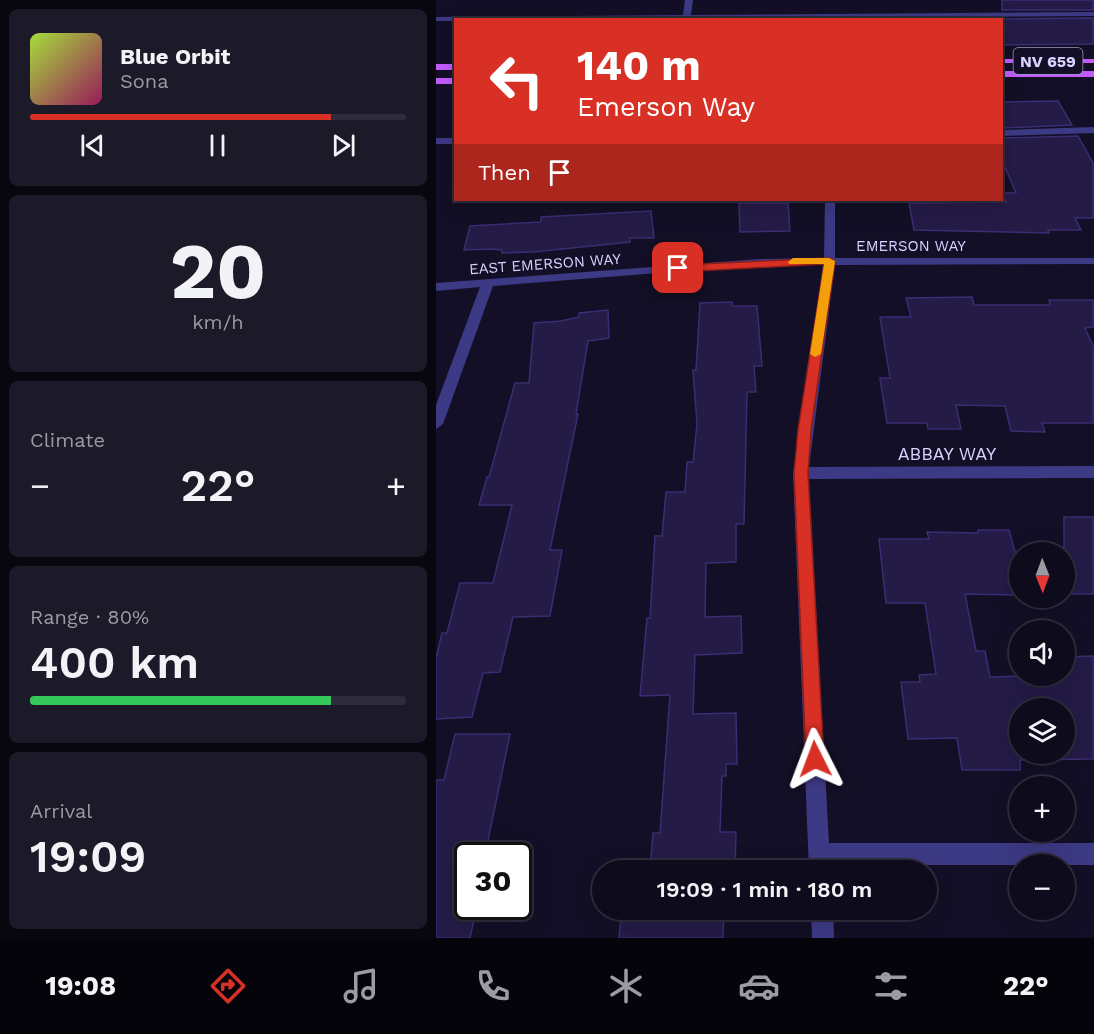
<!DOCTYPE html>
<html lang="en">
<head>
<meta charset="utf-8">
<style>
  body { margin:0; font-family:"Work Sans",sans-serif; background:#1c1929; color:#f1f3f6; height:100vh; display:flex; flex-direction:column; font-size:22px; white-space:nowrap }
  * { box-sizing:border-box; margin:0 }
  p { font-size:20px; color:#9b9ba3 }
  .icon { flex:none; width:33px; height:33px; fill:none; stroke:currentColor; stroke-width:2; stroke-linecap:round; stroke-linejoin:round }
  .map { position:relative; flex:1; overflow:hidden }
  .panel { display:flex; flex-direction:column; gap:9px; padding:9px; background:#08060f; width:436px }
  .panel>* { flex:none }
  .guide { position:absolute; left:18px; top:18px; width:549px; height:183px; border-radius:0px; box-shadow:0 6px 24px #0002,0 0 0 2px #2e2b3b; background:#d93025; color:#fff; overflow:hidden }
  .needle { width:39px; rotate:179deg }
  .controls { position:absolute; left:573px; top:542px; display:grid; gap:12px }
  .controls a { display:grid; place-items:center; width:66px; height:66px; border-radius:50%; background:#0e0b1c; box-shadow:0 6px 24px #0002,0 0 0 2px #2e2b3b; font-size:30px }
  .speed { position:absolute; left:18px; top:842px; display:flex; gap:12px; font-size:30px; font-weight:700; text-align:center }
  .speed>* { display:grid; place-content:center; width:78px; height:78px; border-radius:50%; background:#0e0b1c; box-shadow:0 6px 24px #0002,0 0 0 2px #2e2b3b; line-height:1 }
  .speed .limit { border:3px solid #111; border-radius:9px; background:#fff; color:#111 }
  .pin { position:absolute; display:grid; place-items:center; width:51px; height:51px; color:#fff; margin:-26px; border-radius:12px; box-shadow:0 3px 9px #0006 }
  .me { position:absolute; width:66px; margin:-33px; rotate:357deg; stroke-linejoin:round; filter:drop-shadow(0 0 4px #0008) }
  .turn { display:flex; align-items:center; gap:21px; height:126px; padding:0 24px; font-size:27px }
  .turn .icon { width:78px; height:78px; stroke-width:2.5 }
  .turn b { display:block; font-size:42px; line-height:51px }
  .then { display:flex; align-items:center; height:57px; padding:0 24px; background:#0003; gap:12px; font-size:22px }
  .big { font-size:45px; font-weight:600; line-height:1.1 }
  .panel .card { flex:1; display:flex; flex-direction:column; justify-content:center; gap:9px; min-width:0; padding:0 21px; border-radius:9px; background:#1c1929 }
  .panel .dial { align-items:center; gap:0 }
  .dial b { font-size:78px; line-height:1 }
  .song { display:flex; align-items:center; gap:18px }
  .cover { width:72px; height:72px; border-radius:9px; background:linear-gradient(135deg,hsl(80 70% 55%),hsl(330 70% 35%)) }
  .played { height:6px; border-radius:3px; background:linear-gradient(90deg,#d93025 80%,#2e2b3b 80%) }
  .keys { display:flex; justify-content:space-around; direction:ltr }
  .heat { display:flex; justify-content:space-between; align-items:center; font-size:33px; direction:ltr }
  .charge { height:9px; border-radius:4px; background:linear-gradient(90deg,#34c759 80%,#2e2b3b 0) }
  .trip { position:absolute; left:156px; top:860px; width:345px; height:60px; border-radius:30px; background:#0e0b1c; box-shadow:0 6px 24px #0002,0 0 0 2px #2e2b3b; font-weight:600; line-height:60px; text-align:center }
  .tabs { display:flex; height:96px; justify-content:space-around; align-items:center; background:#06040b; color:#9b9ba3 }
  .tabs .icon { width:42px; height:42px }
  .tabs .active { color:#d93025 }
  .tabs b { font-size:27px; color:#f1f3f6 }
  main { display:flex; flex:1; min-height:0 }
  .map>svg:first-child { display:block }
  .building { fill:#241b47; stroke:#3b2d73; stroke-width:1.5; fill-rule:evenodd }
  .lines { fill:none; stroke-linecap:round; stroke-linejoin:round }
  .street { fill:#3d3a85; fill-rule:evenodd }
  .primary { fill:#c25bff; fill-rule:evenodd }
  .route { fill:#d93025; stroke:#8d1f18; stroke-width:1.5 }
  .slow { fill:#f59e0b }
  .labels { text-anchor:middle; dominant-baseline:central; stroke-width:6; stroke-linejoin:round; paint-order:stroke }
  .far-street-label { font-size:15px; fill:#d9d4ff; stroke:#130f26 }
  .shield { fill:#130f26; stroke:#9e99be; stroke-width:1.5 }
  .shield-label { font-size:16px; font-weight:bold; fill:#d9d4ff }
  .street-label { font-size:18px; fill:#d9d4ff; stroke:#130f26 }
</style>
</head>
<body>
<main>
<section class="panel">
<div class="card">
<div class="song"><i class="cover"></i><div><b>Blue Orbit</b><p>Sona</p></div></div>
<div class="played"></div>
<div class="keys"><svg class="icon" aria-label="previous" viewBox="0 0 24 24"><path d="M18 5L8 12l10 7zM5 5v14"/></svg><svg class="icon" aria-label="pause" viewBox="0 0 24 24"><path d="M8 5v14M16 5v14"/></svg><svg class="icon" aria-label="next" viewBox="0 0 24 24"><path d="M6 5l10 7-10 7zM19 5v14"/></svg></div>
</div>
<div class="card dial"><b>20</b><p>km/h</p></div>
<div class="card"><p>Climate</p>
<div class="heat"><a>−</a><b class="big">22°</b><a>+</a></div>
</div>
<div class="card"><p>Range · 80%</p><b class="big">400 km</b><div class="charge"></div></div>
<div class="card"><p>Arrival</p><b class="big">19:09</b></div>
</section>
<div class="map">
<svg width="658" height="938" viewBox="0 0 658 938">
  <rect width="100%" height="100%" fill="#130f26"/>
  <!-- building -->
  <g class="building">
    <rect x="566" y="0" width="91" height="10"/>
    <path d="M657,18v26l-91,1v-26z"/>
    <path d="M622,101l14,24 -70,3v-26z"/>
    <path d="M642,136l15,27v55h-18l6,12h-33l1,3 -135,-3 -5,-27 97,-1 -3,-9h13l-14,-33v-22z"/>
    <path d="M303,203h49l2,28 -50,1z"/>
    <path d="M215,211l3,27h-24v4l-97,10 -31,1v-3l-11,-1 -27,1 6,-24 71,-4v-5z"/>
    <path d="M536,297l2,8h76l-1,-5h44v27l-8,1 8,18v77h-51l3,9 -34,-1 -6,-25 -49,-1 5,24h-33l-1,-6h-40l-7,-45h10l-10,-61h31l-5,-19z"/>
    <path d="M296,302v4h25l5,60h-8l2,26h-9l-3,132h-8v38l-30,1 -1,54 36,-1 1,37 -47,2 -2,59 43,-1 1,51h-11v12h-4l-2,56h16l-1,38h-85l3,-37h7l10,-138 -30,1 7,-78h3l5,-82h7l4,-44h19l2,-30h6l4,-38 -4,-54h3l4,-67z"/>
    <path d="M172,310l1,28 -21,3 -12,73h2l-28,136h12l-12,66 -37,1 -13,55 -17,1 -11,44 -36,2v-61l6,-25h5l13,-50h33l19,-78h-33l8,-28h2l26,-94h14l5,-60 27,-2 18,-4v-4z"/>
    <path d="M628,517h29v77h-29v-42h-44v43l-55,-1 11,57h9l5,26 74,-2v-18l29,-1v103l-73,1v10h-58l-5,-32 -49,1 -7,-57h19l-1,-7 17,-1 -11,-71h-39l-7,-64h50l-2,-7 51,1v-3h31l6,22 49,-1zM584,708h44v45h-44z"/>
    <path d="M19,734h55l-25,121h-17v51h9l-7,32h-34v-158h8z"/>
    <path d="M186,909h102l-1,29h-104z"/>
  </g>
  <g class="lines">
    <!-- street -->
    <g class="street">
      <path d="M249,0h8l-2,15 403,-3v4l-658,5v-4l247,-2z"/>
      <path d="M658,127v6l-92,3v-6z"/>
      <rect x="0" y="138" width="20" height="6"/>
      <path d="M389,200h10v58h259v6l-259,1 -26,202 285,-1v12l-285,1 20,364h265v22h-264l1,5h-22l-16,-397 30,-208h-63l-267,21 -50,138 -7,5v-24l44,-118 -44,4v-8l324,-24 64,-1z"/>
      <path d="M375,909h22l1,29h-22z"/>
    </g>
    <!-- primary -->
    <g class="primary">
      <rect x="566" y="59" width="92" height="4"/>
      <rect x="0" y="64" width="20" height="6"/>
      <rect x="566" y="71" width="92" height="6"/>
      <rect x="0" y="78" width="20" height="6"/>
    </g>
  </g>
  <!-- route -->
  <path class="route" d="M393,258l6,3 -24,169 -3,43 16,286 -3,6 -6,3 -7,-3 -2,-6 -12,-286 4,-43 26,-166 -146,8 -5,-4 5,-3z"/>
  <!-- slow -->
  <path class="slow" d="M357,258h36l6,3 -14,93 -6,3 -5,-3 14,-90h-35l-1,-2z"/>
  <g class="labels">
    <!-- far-street labels -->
    <g class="far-street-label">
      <text x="475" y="246">EMERSON WAY</text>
      <text transform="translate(109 264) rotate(-4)">EAST EMERSON WAY</text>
    </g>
    <!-- shield labels -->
    <rect class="shield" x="577.5" y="48" width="69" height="26" rx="4.5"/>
    <g class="shield-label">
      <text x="612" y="61">NV 659</text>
    </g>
    <!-- street labels -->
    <g class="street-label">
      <text x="511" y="453">ABBAY WAY</text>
    </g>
  </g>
</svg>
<div class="controls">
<a><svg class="needle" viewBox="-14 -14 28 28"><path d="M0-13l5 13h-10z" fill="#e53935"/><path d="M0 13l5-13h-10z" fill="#9b9ba3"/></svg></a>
<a><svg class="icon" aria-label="sound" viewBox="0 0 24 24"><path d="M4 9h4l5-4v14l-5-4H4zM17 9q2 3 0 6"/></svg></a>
<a><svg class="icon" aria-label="layers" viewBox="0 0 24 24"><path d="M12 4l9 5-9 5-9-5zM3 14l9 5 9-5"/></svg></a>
<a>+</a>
<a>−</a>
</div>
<div class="speed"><div class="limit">30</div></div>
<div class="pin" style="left:242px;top:268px;background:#d93025"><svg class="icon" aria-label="arrive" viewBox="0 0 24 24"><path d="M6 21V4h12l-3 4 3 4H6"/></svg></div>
<svg class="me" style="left:379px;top:759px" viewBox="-20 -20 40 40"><path d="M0-17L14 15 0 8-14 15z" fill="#d93025" stroke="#fff" stroke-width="4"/></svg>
<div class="trip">19:09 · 1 min · 180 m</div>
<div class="guide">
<div class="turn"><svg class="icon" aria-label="left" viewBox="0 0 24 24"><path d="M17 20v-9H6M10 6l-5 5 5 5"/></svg><div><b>140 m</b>Emerson Way</div></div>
<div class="then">Then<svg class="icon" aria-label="arrive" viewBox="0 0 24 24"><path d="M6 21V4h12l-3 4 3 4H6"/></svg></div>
</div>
</div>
</main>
<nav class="tabs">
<b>19:08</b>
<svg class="icon active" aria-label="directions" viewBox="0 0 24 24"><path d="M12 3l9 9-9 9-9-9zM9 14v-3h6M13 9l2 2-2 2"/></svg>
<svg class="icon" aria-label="music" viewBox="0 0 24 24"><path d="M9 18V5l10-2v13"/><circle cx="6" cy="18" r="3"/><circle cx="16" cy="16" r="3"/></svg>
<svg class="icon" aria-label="phone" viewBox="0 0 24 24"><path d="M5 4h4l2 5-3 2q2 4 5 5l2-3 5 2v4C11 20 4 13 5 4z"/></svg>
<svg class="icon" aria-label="climate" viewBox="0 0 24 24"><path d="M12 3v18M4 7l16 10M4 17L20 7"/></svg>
<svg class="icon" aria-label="car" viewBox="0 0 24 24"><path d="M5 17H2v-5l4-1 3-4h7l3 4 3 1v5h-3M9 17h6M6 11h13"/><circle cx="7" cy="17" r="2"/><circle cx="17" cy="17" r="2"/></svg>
<svg class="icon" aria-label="filters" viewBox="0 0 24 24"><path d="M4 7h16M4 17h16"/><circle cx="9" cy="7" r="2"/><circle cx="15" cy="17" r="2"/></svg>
<b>22°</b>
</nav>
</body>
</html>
